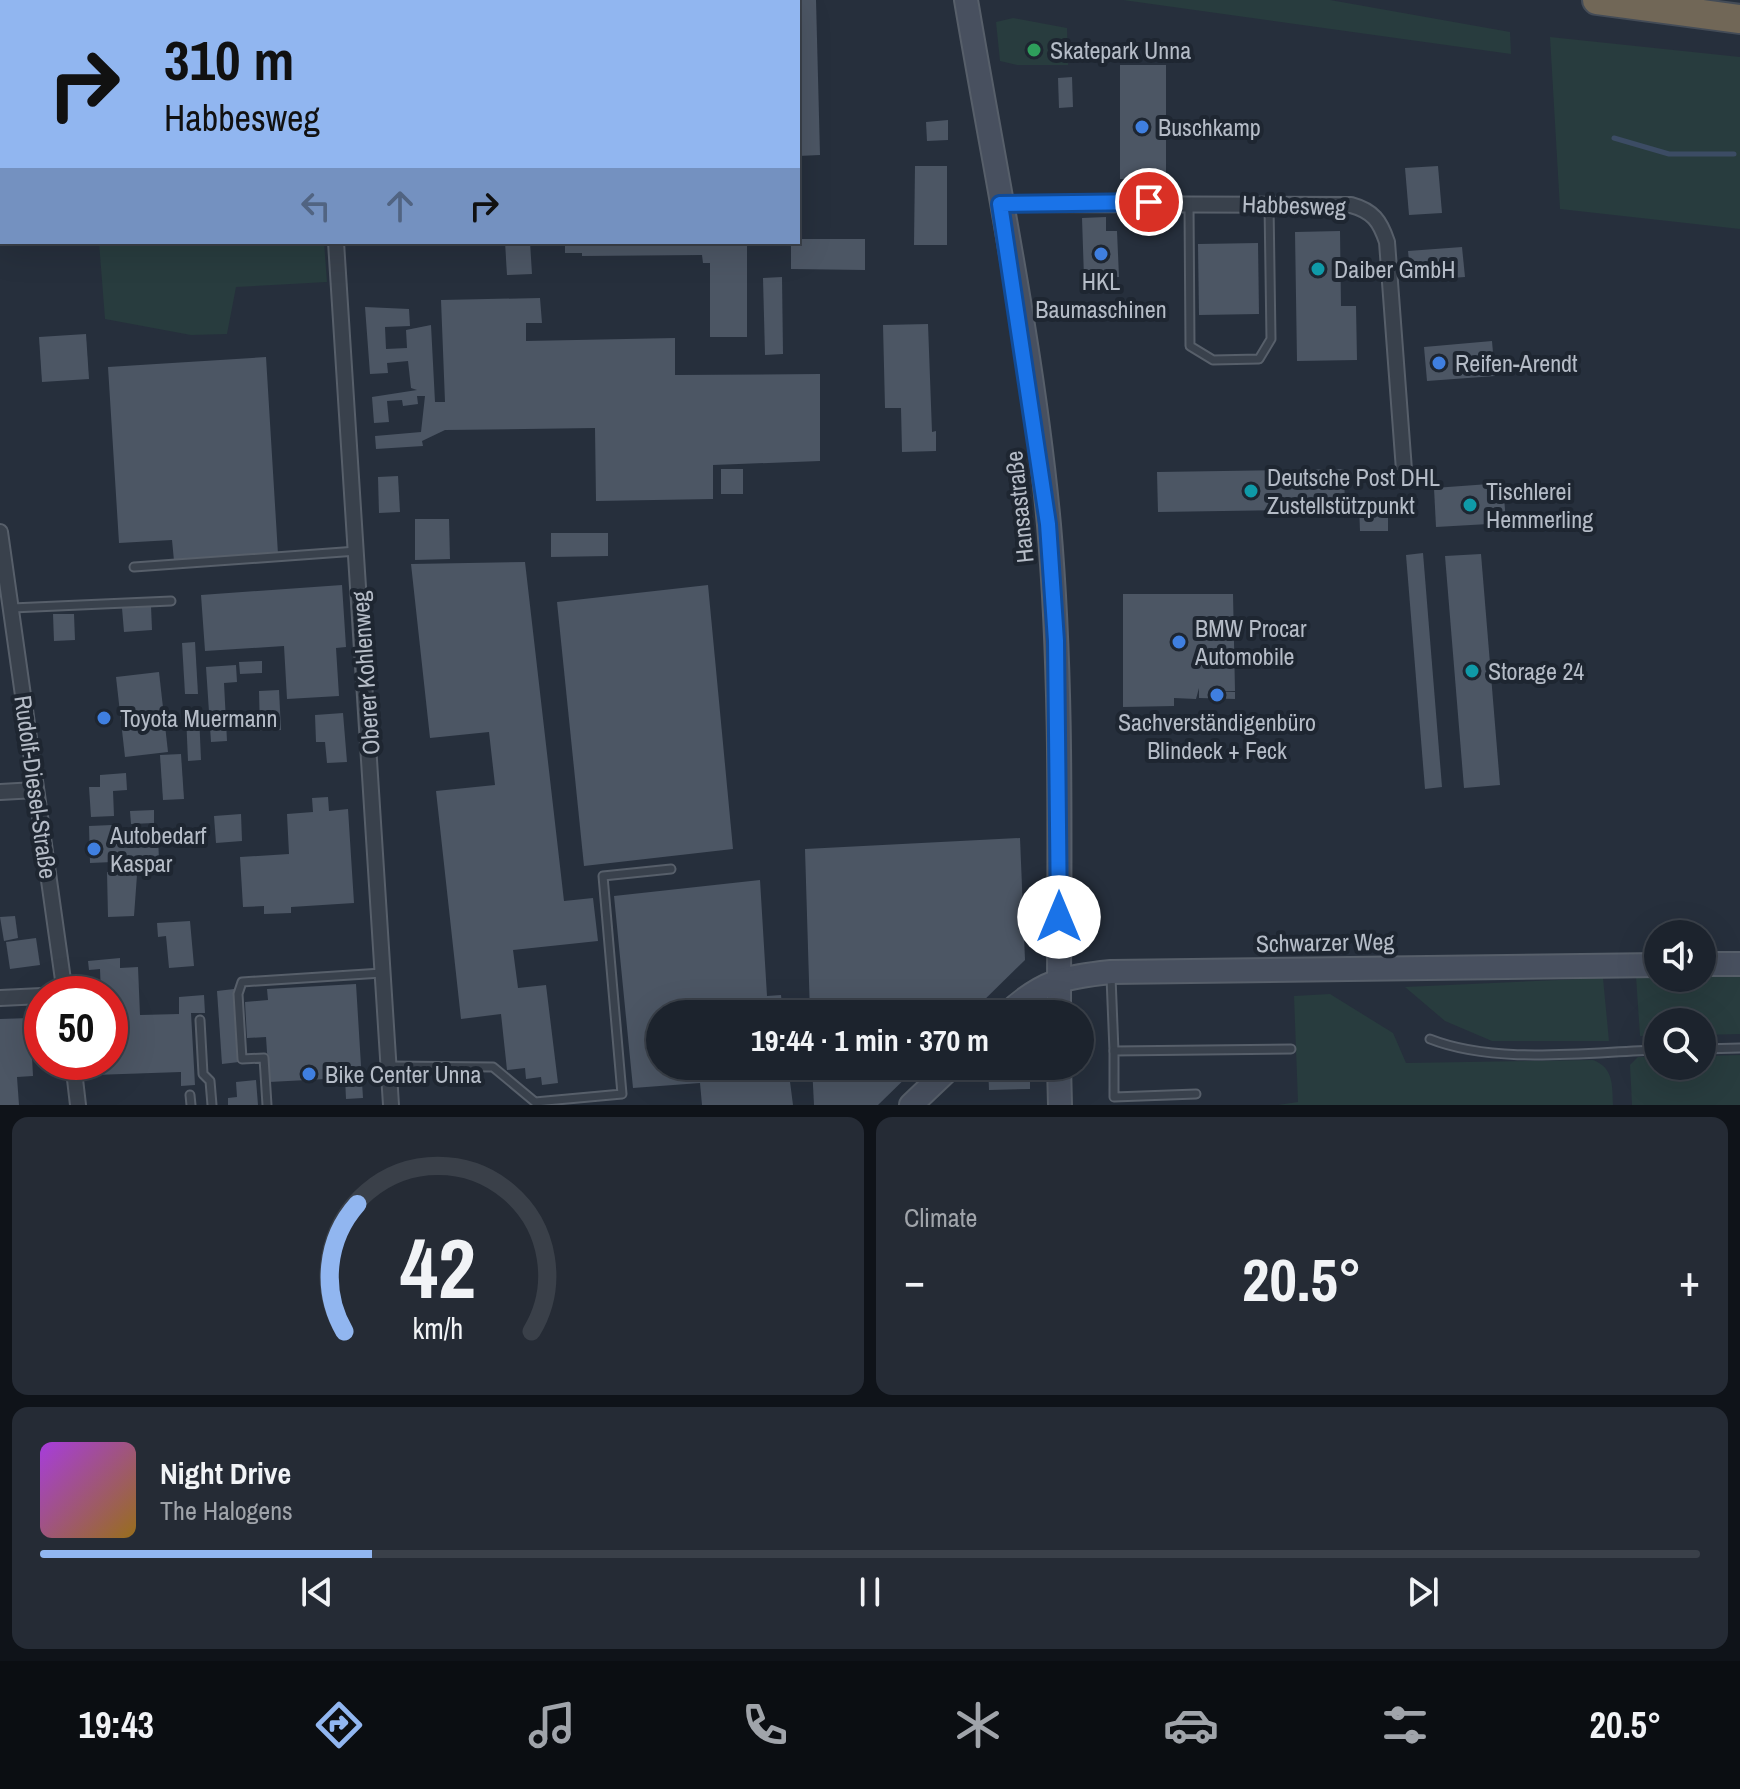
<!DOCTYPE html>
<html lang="en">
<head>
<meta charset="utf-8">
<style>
  body { margin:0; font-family:"Archivo Narrow",sans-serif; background:#252b35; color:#f1f3f6; height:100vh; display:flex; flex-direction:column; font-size:30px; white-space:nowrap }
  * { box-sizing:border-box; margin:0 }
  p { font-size:26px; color:#a0a4aa }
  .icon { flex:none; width:44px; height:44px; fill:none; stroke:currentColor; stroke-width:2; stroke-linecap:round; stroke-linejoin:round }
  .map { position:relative; height:1105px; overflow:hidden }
  .drawer { display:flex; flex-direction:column; gap:12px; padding:12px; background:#0f1319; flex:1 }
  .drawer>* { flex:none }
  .hud { position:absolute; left:0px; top:0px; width:800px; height:244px; box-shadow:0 8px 32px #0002,0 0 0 2px #3a4049; background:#91b6f0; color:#111; overflow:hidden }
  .buttons { position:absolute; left:1644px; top:920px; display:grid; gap:16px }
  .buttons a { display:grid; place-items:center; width:72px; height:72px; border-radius:50%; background:#1c232d; box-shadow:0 8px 32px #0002,0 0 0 2px #3a4049; font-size:40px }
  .speed { position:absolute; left:24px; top:976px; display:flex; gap:16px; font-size:40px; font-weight:700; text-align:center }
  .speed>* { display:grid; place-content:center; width:104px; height:104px; border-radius:50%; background:#1c232d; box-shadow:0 8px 32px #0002,0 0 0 2px #3a4049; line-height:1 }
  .speed .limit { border:12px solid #d22; background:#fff; color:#111 }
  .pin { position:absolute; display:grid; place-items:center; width:68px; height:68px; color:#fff; margin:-34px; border:4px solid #fff; border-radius:50%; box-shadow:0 2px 8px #0007 }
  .me { position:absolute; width:88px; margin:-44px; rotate:0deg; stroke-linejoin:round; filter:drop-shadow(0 0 6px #0008) }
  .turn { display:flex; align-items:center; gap:28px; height:168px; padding:0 32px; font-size:36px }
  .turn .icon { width:104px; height:104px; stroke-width:2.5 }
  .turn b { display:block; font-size:56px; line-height:68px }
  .lanes { display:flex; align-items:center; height:76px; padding:0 32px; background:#0003; justify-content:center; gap:40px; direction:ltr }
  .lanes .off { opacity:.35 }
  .big { font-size:60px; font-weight:800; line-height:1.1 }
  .drawer .tile { flex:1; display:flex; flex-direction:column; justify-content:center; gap:12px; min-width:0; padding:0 28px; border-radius:16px; background:#252b35 }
  .drawer .dial { align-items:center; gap:0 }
  .dial svg { height:208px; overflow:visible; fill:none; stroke:#3a4049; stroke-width:7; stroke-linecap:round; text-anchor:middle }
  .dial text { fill:#f1f3f6; stroke:none }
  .song { display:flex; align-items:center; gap:24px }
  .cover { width:96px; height:96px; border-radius:12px; background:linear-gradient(135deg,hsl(280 70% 55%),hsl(40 70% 35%)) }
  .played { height:8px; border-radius:4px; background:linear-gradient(90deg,#91b6f0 20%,#3a4049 20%) }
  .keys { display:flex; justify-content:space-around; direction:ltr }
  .heat { display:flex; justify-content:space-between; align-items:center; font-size:44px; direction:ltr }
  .drawer .tiles { flex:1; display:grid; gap:12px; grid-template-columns:1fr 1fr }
  .tile:last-child { grid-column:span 2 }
  .trip { position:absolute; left:646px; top:1000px; width:448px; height:80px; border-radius:40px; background:#1c232d; box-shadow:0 8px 32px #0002,0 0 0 2px #3a4049; font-weight:800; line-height:80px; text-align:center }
  .tabs { display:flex; height:128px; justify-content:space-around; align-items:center; background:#0b0e12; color:#a0a4aa }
  .tabs .icon { width:56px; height:56px }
  .tabs .current { color:#91b6f0 }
  .tabs b { font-size:36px; color:#f1f3f6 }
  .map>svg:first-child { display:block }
  .green { fill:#283c3e }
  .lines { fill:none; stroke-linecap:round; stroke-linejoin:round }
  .stream { stroke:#3c4c64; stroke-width:5 }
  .building { fill:#4c5664 }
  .lane-casing { stroke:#575f6a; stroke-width:11 }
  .street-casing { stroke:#575f6a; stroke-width:18 }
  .secondary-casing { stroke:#575f6a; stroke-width:26 }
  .highway-casing { stroke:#444c57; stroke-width:32 }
  .lane { stroke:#39414c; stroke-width:7 }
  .street { stroke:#39414c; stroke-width:14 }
  .secondary { stroke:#48505f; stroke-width:22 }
  .highway { stroke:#716757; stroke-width:28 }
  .route-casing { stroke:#114b97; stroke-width:20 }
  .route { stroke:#1a73e8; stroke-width:14 }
  .leisure-dot { fill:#2e9e5b; stroke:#1e2631; stroke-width:3 }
  .shop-dot { fill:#3f7fe0; stroke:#1e2631; stroke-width:3 }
  .culture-dot { fill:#0f9aa8; stroke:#1e2631; stroke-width:3 }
  .labels { text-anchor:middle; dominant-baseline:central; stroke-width:8; stroke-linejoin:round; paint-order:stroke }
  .poi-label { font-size:24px; fill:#b5bcc7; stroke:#1e2631; text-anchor:start }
  .street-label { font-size:24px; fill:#b5bcc7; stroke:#1e2631 }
</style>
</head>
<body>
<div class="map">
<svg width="1740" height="1105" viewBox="0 0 1740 1105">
  <rect width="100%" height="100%" fill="#262f3c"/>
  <!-- green -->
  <g class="green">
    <path d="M1123,0h207l180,32 1,22z"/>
    <path d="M1013,18l54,10 1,37h-51l-17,-4 -4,-39z"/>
    <path d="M1550,37l190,20v172l-180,-20z"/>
    <path d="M99,242h225l3,40 -91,5 -9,47 -36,1 -86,-16z"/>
    <path d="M1636,976l104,1v57l-38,1v-13h-44v14h-18z"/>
    <path d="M1603,978l6,63h-117l-47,-20 -40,-34z"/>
    <path d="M1330,994l63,39 13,30 187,-3c21,8 19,25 20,45h-335l20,-3 -4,-106z"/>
    <path d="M1740,1055v50h-108l-2,-40 8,-8h20v9h44v-10z"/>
  </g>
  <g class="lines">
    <!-- stream -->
    <path class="stream" d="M1614,138l55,16h65"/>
  </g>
  <!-- building -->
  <g class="building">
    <path d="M798,0h18l4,155 -22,1z"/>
    <rect x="1120" y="65" width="46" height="114"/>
    <path d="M1072,77l1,30 -14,1 -1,-30z"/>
    <path d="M948,120v20l-21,1 -1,-19z"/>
    <path d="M915,166h32v79h-33z"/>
    <path d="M1438,166l4,47 -33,2 -4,-47z"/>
    <path d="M1106,217v14h11l2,46 -35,1 -2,-60z"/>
    <path d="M1340,231l1,75h15l1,54 -60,1 -2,-129z"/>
    <path d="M798,239h67v31l-74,-1v-27z"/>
    <path d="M505,242h25l2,32 -25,1z"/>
    <path d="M565,242h182v95h-37v-74h-7l-1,-8 -120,1v-3h-17z"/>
    <path d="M1258,243l1,71 -60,1 -1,-71z"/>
    <path d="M1462,247l3,30 -54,4 -3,-30z"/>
    <path d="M782,277l1,77 -18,1 -2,-77z"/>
    <path d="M540,298l2,25h-16v18l149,-3v37l145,-1v87l-107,4v34l-117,2 -1,-73 -150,2 -23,11 1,5 -47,3 -1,-13 46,-4 4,-36h-8l1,8 -15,2 -1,-6 -15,1 2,21 -15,1 -2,-26 45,-7 -6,-2 -3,-27 -21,2 1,10 -18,1 -5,-67 44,2 1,17 -25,1 1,22 21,-1 -1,-18 25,-5 4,77h10l-4,-102z"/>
    <path d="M928,324l4,108 4,-1v20l-34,1 -1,-44h-16l-2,-83z"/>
    <path d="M86,334l3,45 -47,3 -3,-45z"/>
    <path d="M1492,341l3,35 -68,5 -3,-34z"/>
    <path d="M266,357l12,197 -104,7 -2,-21 -53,3 -11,-176z"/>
    <rect x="721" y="469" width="22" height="25"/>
    <path d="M1344,469l1,40 -187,3 -1,-40z"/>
    <path d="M398,476l2,36 -21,1 -1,-36z"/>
    <path d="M1503,483l3,40 -70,4 -2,-39z"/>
    <path d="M1359,505h29v26h-28z"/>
    <path d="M415,519h34l1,40 -35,1z"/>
    <path d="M551,533h57v23l-57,1z"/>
    <path d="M1423,553l19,234 -17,2 -19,-234z"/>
    <path d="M1481,554l19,231 -36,3 -19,-232z"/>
    <path d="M525,562l39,339 29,-3 5,43 -85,9 5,38 28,-3 12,98 -16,2 -1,-8 -15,2 -1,-11 -18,2 -6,-56 -40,5 -25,-228 59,-6 -6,-53 -59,6 -19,-174z"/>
    <path d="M342,585l4,62 -10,1 3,48 -52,3 -3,-53 -79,5 -4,-56z"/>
    <path d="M708,585l25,264 -149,17 -27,-264z"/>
    <path d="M1123,594h110l2,97h-26l26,1v7l-36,-1v-10l-3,11 -22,-1v8l-51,1z"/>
    <path d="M151,606l1,24 -28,2 -2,-24z"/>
    <path d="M53,614h21l1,26 -21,1z"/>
    <path d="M195,642l3,52h-13l-3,-51z"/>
    <path d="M262,661v12l-22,1 -1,-12z"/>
    <path d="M236,665l1,17 -13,1 3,58 -16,1 -5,-75z"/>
    <path d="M159,672l9,80 -43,5 -9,-80z"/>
    <path d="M279,690l2,40 -21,1 -1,-40z"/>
    <path d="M343,713l4,49 -20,1 -2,-21h-9l-1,-27z"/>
    <path d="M199,714l2,46 -13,1 -2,-46z"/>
    <path d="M181,754l3,45 -21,1 -3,-45z"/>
    <path d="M126,773l1,17 -14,1 1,25 -23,1 -2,-30h11v-12z"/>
    <path d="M328,797l1,14 19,-2 6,94 -63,4v6l-27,1v-8l-21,1 -3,-50 49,-3 -2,-40 26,-2 -1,-14z"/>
    <path d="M154,810v13l-23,1 -1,-13z"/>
    <path d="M241,814l1,27 -26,2 -2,-27z"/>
    <path d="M112,825v14l46,-2 1,23 -69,3 -1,-37z"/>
    <path d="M1020,838l5,122 -55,54h-160l-5,-165z"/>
    <path d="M132,871v4h5l-3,41 -26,1 -1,-45z"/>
    <path d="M760,880l7,116 14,-1 2,19h-123v52h128l5,39h-91l-2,-22 -67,5 -19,-192z"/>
    <path d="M15,916l3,22 -14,3 -4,-24z"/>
    <path d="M190,921l4,45 -25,2 -3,-32 -8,1 -1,-14z"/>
    <path d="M36,938l4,27 -30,4 -4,-27z"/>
    <path d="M120,958v10l18,-1 2,48 39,-1v-17l25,-2 1,18h-14l4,72 -14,1v-14l-87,3v-13h16v-68h-9l-1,-25 -11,1 -1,-9z"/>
    <path d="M356,984l7,114 -17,1 -1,-21 -76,4 -3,-45 -19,1 -2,-36 23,-2 -1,-11z"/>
    <path d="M234,989l5,73 -17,2 -5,-73z"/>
    <path d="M30,1018l3,58 -16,1 2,28h-19v-86z"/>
    <path d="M812,1066h106l-40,39h-64z"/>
    <path d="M1030,1066v23l-41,1 -1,-23z"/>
    <path d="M256,1080l2,25h-30v-7l9,-1 -1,-15z"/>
  </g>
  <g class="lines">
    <defs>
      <g id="lane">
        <path d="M43,0v2"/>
        <path d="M0,11l2,1"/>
        <path d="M0,79l2,-1"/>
        <path d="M0,111l2,-1"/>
        <path d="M1189,205l1,141 23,14 46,-1 12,-20 -2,-135"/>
        <path d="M134,567l223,-16"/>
        <path d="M12,608l159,-7"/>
        <path d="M1111,977l3,74"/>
        <path d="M200,1020l3,54 7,7 2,24"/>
        <path d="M1430,1039c66,26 157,13 228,11"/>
        <path d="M1702,1049l38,-1"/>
        <path d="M390,1066l103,1 42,35 87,-8 -19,-218 68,-7"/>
        <path d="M1196,1094l-82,3v-46l177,-2"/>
        <path d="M190,1095l1,10"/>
        <path d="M267,1105l-3,-47 -22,1 -4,-65 4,-12 140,-9"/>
      </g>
      <g id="street">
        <path d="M321,0v2"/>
        <path d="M1000,204l351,1c22,6 29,16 36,37l17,228"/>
        <path d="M336,242l55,863"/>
        <path d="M0,532l65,462"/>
        <path d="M0,792l36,-2"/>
        <path d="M0,998l42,-2"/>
        <path d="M73,1062l5,43"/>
      </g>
      <g id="secondary">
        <path d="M966,0c29,172 67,351 83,525 14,162 10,326 10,489"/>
        <path d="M1702,964h38"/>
        <path d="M1007,1014c35,-33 57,-37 104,-42l547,-7"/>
        <path d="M1029,1014h16"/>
        <path d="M1059,1066l1,39"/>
        <path d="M911,1105l41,-39"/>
      </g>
      <path id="highway" d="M1597,0l143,19"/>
    </defs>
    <!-- lane casing -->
    <use href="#lane" class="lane-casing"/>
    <!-- street casing -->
    <use href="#street" class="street-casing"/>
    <!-- secondary casing -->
    <use href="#secondary" class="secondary-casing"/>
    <!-- highway casing -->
    <use href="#highway" class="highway-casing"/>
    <!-- lane -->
    <use href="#lane" class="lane"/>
    <!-- street -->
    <use href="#street" class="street"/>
    <!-- secondary -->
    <use href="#secondary" class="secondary"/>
    <!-- highway -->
    <use href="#highway" class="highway"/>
  </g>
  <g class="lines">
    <defs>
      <path id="route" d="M1059,917l-3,-276 -8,-117 -48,-320 149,-2"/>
    </defs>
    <!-- route casing -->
    <use href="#route" class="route-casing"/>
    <!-- route -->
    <use href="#route" class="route"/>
  </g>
  <!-- markers -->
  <circle class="leisure-dot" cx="1034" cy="50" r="8"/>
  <g class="shop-dot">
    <circle cx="1142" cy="127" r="8"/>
    <circle cx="1101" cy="254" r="8"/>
    <circle cx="1439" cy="363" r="8"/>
    <circle cx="1179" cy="642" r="8"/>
    <circle cx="1217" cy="695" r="8"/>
    <circle cx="104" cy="718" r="8"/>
    <circle cx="94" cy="849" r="8"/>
    <circle cx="309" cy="1074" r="8"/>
  </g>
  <g class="culture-dot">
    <circle cx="1318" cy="269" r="8"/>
    <circle cx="1251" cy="491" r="8"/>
    <circle cx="1470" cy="505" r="8"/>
    <circle cx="1472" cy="671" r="8"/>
  </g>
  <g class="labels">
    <!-- poi labels -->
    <g class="poi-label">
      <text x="1050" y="50">Skatepark Unna</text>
      <text x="1158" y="127">Buschkamp</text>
      <text x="1334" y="269">Daiber GmbH</text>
      <text x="1101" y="281" text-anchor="middle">HKL<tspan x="1101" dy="28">Baumaschinen</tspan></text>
      <text x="1455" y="363">Reifen-Arendt</text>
      <text x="1267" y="477">Deutsche Post DHL<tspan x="1267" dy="28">Zustellstützpunkt</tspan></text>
      <text x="1486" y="491">Tischlerei<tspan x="1486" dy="28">Hemmerling</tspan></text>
      <text x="1195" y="628">BMW Procar<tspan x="1195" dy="28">Automobile</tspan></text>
      <text x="1488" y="671">Storage 24</text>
      <text x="120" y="718">Toyota Muermann</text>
      <text x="1217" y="722" text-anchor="middle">Sachverständigenbüro<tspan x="1217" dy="28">Blindeck + Feck</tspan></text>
      <text x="110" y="835">Autobedarf<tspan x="110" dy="28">Kaspar</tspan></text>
      <text x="325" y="1074">Bike Center Unna</text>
    </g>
    <!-- street labels -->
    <g class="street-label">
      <text transform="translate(1294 205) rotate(2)">Habbesweg</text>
      <text transform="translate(1019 507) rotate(-96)">Hansastraße</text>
      <text transform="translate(365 673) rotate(-94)">Oberer Kohlenweg</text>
      <text transform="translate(36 787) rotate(82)">Rudolf-Diesel-Straße</text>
      <text transform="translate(1325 942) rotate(-1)">Schwarzer Weg</text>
    </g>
  </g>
</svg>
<div class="buttons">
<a><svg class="icon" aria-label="sound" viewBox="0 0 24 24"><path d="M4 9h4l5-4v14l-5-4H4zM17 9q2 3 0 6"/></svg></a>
<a><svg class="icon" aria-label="search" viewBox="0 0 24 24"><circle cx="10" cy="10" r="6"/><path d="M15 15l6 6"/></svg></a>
</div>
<div class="speed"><div class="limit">50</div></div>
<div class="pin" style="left:1149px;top:202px;background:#d93025"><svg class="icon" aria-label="arrive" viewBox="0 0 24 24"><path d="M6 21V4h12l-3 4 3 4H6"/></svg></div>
<svg class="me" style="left:1059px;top:917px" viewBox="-20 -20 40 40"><circle r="19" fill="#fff"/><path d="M0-13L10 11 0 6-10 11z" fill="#1a73e8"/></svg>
<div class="trip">19:44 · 1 min · 370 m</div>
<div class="hud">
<div class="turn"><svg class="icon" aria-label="right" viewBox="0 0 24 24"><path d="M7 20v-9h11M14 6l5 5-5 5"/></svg><div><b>310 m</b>Habbesweg</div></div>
<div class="lanes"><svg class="icon off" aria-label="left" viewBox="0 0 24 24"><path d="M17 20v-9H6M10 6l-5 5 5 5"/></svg><svg class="icon off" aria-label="ahead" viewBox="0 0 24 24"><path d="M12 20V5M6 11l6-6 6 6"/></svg><svg class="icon" aria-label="right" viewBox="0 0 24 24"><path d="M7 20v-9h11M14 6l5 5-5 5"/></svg></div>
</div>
</div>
<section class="drawer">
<div class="tiles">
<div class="tile dial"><svg viewBox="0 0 100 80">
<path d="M14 69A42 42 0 1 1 86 69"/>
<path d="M14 69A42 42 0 0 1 19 20" stroke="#91b6f0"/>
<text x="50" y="56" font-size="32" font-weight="700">42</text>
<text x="50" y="72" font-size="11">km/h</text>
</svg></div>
<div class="tile"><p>Climate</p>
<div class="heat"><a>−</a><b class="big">20.5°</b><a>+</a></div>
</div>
<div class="tile">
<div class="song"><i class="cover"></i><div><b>Night Drive</b><p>The Halogens</p></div></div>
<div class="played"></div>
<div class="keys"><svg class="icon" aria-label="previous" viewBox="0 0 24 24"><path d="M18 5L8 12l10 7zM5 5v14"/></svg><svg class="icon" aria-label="pause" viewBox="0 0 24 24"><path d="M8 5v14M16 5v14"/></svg><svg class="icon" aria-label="next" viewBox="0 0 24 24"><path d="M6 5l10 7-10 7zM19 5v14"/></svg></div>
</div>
</div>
</section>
<nav class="tabs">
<b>19:43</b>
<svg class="icon current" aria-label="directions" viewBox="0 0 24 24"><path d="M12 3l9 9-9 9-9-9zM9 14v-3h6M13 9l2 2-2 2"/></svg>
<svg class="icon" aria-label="music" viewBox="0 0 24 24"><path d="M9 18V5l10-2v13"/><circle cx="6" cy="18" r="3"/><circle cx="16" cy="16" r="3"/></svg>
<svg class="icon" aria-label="phone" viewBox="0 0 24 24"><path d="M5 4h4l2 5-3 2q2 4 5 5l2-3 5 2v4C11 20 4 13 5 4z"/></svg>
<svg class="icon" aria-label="climate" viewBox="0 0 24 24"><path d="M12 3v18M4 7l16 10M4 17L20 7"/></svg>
<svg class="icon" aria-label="car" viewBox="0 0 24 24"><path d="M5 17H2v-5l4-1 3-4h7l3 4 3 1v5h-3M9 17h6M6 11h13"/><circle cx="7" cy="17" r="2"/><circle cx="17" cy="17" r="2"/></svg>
<svg class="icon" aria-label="filters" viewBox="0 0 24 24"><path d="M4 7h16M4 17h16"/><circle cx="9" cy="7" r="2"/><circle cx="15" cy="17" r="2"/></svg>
<b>20.5°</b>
</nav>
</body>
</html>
